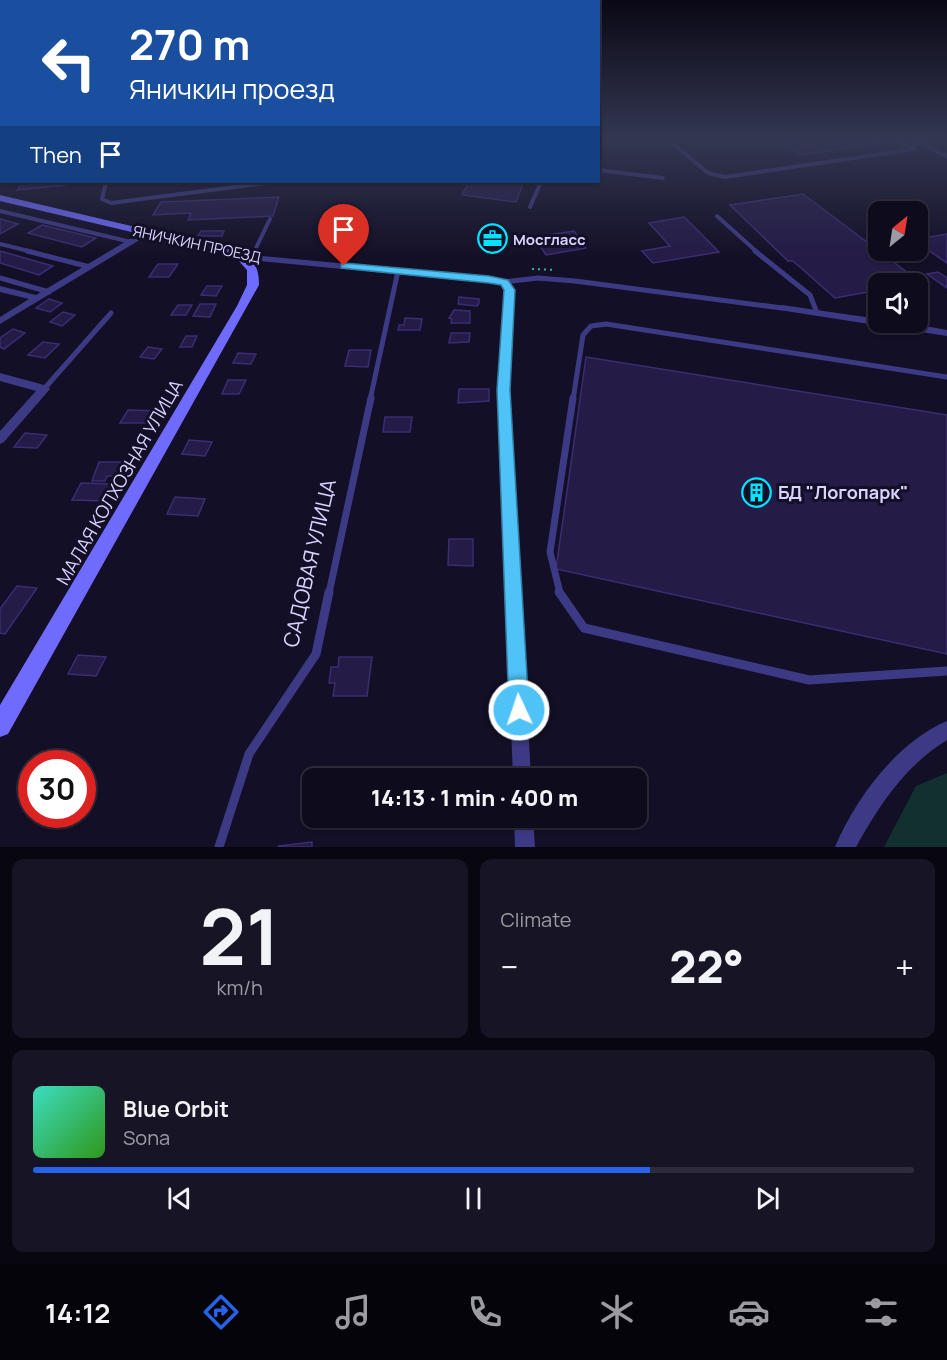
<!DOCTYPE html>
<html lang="en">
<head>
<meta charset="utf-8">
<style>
  body { margin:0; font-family:Manrope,sans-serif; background:#171425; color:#f1f3f6; height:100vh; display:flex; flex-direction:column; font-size:22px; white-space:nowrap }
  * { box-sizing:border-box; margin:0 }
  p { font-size:20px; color:#9b9ba3 }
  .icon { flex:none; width:33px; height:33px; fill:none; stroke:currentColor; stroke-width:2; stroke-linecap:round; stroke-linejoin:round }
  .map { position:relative; height:847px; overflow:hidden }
  .drawer { display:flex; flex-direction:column; gap:12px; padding:12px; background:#08060f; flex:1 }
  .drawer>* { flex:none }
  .hud { position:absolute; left:0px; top:0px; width:600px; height:183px; box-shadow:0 2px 4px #0004,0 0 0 2px #2e2b3b; background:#1a4fa0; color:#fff; overflow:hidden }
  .needle { width:39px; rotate:30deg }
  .tools { position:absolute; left:868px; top:201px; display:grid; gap:12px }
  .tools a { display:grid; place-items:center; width:60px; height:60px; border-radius:12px; background:#0e0b1c; box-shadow:0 2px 4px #0004,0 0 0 2px #2e2b3b; font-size:30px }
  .speed { position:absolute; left:18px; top:750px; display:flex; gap:12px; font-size:30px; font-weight:700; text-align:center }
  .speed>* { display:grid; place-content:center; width:78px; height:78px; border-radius:50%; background:#0e0b1c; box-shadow:0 2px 4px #0004,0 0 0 2px #2e2b3b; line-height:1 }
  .speed .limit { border:9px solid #d22; background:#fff; color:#111 }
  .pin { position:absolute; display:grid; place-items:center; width:51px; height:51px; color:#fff; margin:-62px -26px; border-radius:50% 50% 50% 0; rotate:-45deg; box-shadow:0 0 6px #0007 }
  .pin .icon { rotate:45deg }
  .me { position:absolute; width:66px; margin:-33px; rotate:357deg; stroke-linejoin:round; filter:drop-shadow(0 0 4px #0008) }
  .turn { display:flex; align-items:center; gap:21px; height:126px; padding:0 30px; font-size:27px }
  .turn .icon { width:78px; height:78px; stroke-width:2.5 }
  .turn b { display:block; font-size:42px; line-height:51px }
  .then { display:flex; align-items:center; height:57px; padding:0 30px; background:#0003; gap:12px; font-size:22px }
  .big { font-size:45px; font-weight:800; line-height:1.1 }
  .drawer .card { flex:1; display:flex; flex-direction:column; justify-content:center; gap:9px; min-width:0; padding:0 21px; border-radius:12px; background:#171425 }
  .drawer .dial { align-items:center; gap:0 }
  .dial b { font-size:78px; line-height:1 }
  .song { display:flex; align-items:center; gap:18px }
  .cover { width:72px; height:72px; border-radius:9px; background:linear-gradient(135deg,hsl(170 70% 55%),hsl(110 70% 35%)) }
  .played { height:6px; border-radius:3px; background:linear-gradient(90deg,#2563eb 70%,#2e2b3b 70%) }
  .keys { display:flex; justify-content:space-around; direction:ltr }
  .heat { display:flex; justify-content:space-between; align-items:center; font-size:33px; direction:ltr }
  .drawer .tiles { flex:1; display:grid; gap:12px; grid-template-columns:1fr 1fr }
  .card:last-child { grid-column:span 2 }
  .trip { position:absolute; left:302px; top:768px; width:345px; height:60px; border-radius:12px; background:#0e0b1c; box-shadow:0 2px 4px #0004,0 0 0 2px #2e2b3b; font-weight:800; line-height:60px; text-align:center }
  .tab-bar { display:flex; height:96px; justify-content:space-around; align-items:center; background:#06040b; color:#9b9ba3 }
  .tab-bar .icon { width:42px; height:42px }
  .tab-bar .on { color:#2563eb }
  .tab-bar b { font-size:27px; color:#f1f3f6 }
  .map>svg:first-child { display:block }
  .green { fill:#12302f }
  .building { fill:#241b47; stroke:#3b2d73; stroke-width:1.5 }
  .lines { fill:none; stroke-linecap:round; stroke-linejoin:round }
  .path { stroke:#2fb8b0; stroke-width:2; stroke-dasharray:2 4; stroke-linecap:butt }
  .lane-far3 { stroke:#3d3a85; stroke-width:4 }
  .lane-far2 { stroke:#3d3a85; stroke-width:5 }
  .lane-far1 { stroke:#3d3a85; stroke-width:7 }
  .lane { stroke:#3d3a85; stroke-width:9 }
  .street { fill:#3d3a85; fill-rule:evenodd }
  .secondary { fill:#6f6bff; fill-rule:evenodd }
  .route { fill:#4fc3f7; stroke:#337fa1; stroke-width:1.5 }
  .labels { text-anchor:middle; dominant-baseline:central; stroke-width:6; stroke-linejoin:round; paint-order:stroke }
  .far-poi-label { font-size:15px; font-weight:bold; fill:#d9d4ff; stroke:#130f26; text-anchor:start }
  .far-street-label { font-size:15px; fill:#d9d4ff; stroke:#130f26 }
  .street-label { font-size:18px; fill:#d9d4ff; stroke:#130f26 }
  .poi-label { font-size:18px; font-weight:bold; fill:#d9d4ff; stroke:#130f26; text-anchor:start }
  .near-street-label { font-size:21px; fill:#d9d4ff; stroke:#130f26 }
</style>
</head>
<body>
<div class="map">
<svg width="947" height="847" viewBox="0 0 947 847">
  <rect width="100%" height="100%" fill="#130f26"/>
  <!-- green -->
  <path class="green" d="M947,773v74h-63l32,-61z"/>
  <!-- building -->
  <g class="building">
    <path d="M776,140h23l12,7 43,-6 -3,-1h23l7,3 -81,12z"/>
    <path d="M23,182h45l-2,3 -49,5z"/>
    <path d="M469,182h55l-8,20 -54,-7z"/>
    <path d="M803,194l117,88 -41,2v6l-44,8 -42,-37h-5l-58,-56z"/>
    <path d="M279,197l-6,19 -85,4 3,-7 -38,2 8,-13z"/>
    <path d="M684,217l35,35 -66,11 -11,-12 28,-5 -21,-23z"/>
    <path d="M0,219h1l17,5 -18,10z"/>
    <path d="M42,225l54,13 -14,9 -54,-14z"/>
    <path d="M201,231h23l-2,5h-24z"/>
    <path d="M574,231l12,17 -40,7 -12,-18z"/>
    <path d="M947,234v29l-29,-20v-4z"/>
    <path d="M0,251l53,15 -14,9 -39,-12z"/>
    <path d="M158,264h20l-9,13h-20z"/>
    <path d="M938,272l9,6v10l-20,-14z"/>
    <path d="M207,286h15l-6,10 -15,-1z"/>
    <path d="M459,297l20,2v4l-2,3 -19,-2z"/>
    <path d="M49,299l13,4 -12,9 -14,-4z"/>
    <path d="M200,304h16l-6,13 -17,-1z"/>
    <path d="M178,305h14l-6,10h-15z"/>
    <path d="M454,310l16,1v12h-19l1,-4 -3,-1z"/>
    <path d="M63,312l12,3 -13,11 -12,-4z"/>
    <path d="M405,318l17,1 -2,11h-22l1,-5h5z"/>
    <path d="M13,329l12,4 -21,16 -4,-2v-9z"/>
    <path d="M451,333h19l-1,9 -20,1z"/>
    <path d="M186,336h11l-5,11h-12z"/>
    <path d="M43,342l16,2 -14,14 -17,-3z"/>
    <path d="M148,347l14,2 -8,10 -14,-2z"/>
    <path d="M349,350h22l-3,17 -23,-1z"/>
    <path d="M238,353l18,1 -5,10 -18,-1z"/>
    <path d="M586,357l361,58v239l-391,-85z"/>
    <path d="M228,380h18l-7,14h-17z"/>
    <path d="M459,389h30v12l-31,2z"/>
    <path d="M128,410l30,1 -7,12h-31z"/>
    <path d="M385,417h27l-2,15h-27z"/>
    <path d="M25,433l22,2 -10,13 -23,-1z"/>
    <path d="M189,440l23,2 -7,14 -23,-2z"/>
    <path d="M99,462h27l-7,14h-12l-2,5h-13z"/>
    <path d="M81,483l33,1 -9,17 -33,-1z"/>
    <path d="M175,497l30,2 -7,17 -31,-2z"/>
    <path d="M449,539h24v27l-25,-1z"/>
    <path d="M17,586l20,2 -32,46 -5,-1v-24z"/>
    <path d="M78,655l28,2 -10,19 -28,-2z"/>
    <path d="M339,657h33l-5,39h-34l2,-13h-6l2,-16h7z"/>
    <path d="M312,842v5h-34l1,-1z"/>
  </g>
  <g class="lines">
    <!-- path -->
    <path class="path" d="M532,269l24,1"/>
    <!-- lane-far3 -->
    <g class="lane-far3">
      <path d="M669,140l39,33 17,4 190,-28 -7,-4"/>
      <path d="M895,140l11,5 15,-2"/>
      <path d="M598,170l65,8"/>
      <path d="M106,182l-4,17 9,4 163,-21"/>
      <path d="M530,207l11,-25"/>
      <path d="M0,211l131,31"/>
      <path d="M717,216l40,36"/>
      <path d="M0,244l33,8"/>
      <path d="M254,252l16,-33"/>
    </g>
    <!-- lane-far2 -->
    <g class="lane-far2">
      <path d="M27,251l63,16"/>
      <path d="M755,251l55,44 7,18"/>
      <path d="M251,258l3,-7"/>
      <path d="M0,278l49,14"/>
      <path d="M504,282l34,-4 37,3 207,27"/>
      <path d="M44,389l67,-76"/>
      <path d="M370,400l28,-129"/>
      <path d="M573,400l10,-65 8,-9 15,-2 341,53"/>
    </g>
    <!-- lane-far1 -->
    <g class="lane-far1">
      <path d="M329,593l42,-195"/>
      <path d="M560,593l-10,-41 23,-154"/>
    </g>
    <!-- lane -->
    <g class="lane">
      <path d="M559,592l25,36 225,52 138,-9"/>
      <path d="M219,847l30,-93 67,-100 13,-62"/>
    </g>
    <!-- street -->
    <g class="street">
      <path d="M912,140h8l27,14v5z"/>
      <path d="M145,230l4,3 -1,2 -148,89v-7l29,-18 -29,-7v-6l36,9z"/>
      <path d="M241,254l248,23 18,3 7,10 -4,99 21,389h-18l-15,-389 6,-99 -3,-6 -12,-1 -251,-24 -1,-2z"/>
      <path d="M782,305l97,14v3h24l44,8v6l-168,-26 -2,-2z"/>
      <path d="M0,373l48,13 2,3 -46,53 -4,2v-13l36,-40 -36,-10z"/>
      <path d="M947,721v19c-42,26 -67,64 -91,107h-21c20,-48 63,-106 112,-126z"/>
      <path d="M514,818h19l2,29h-20z"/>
    </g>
    <!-- secondary -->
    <path class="secondary" d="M0,195l233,55c19,8 26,14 26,35l-251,449 -8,3v-32l237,-399 10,-21v-15l-10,-11 -12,-5 -225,-53z"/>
  </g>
  <!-- sky -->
  <linearGradient id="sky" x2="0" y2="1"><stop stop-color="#0a0815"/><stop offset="0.54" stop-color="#333752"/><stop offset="1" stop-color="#333752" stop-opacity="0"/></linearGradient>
  <rect width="947" height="258" fill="url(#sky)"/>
  <!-- route -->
  <path class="route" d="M344,263l145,13 19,4 7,10 -5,100 19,320 -3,7 -7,3 -7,-3 -3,-7 -12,-320 7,-100 -3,-5 -12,-2 -148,-15v-4z"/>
  <!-- icons -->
  <defs>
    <symbol id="office-ring" viewBox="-11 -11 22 22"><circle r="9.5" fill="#130f26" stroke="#00e5ff" stroke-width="1.5"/><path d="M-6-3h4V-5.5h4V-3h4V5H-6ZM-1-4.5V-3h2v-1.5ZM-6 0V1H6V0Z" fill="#00e5ff"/></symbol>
    <symbol id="building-ring" viewBox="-11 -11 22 22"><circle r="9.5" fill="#130f26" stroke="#00e5ff" stroke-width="1.5"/><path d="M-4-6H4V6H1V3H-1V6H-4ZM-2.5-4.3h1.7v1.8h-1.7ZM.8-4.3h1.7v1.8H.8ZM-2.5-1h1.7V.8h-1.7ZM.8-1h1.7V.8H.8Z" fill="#00e5ff"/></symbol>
  </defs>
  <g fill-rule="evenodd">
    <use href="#office-ring" x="476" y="222" width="33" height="33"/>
    <use href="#building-ring" x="740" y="476" width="33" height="33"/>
  </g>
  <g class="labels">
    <!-- far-poi labels -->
    <g class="far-poi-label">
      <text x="513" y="239">Мосгласс</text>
    </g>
    <!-- far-street labels -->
    <g class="far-street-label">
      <text transform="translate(197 244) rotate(12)">ЯНИЧКИН ПРОЕЗД</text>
    </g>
    <!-- street labels -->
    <g class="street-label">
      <text transform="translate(119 482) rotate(-60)">МАЛАЯ КОЛХОЗНАЯ УЛИЦА</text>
    </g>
    <!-- poi labels -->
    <g class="poi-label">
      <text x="778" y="492">БД "Логопарк"</text>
    </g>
    <!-- near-street labels -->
    <g class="near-street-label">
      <text transform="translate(309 563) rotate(-77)">САДОВАЯ УЛИЦА</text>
    </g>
  </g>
</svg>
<div class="tools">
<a><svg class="needle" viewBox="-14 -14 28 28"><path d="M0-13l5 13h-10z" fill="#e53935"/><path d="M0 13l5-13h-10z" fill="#9b9ba3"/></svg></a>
<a><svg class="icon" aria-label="sound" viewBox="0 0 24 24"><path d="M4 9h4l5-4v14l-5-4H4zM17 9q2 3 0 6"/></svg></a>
</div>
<div class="speed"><div class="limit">30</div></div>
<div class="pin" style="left:344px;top:266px;background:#d93025"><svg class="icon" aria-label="arrive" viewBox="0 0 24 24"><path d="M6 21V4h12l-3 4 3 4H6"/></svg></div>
<svg class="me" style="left:519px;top:710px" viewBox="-20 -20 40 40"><circle r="17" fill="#4fc3f7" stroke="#fff" stroke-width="3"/><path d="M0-11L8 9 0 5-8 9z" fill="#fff"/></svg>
<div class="trip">14:13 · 1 min · 400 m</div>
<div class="hud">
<div class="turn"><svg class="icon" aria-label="left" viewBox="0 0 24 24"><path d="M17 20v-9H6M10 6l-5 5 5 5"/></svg><div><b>270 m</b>Яничкин проезд</div></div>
<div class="then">Then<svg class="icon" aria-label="arrive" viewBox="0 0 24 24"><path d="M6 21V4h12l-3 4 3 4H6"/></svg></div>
</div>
</div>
<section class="drawer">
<div class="tiles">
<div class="card dial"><b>21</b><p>km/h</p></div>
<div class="card"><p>Climate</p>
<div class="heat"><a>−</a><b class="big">22°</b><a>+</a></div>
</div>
<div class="card">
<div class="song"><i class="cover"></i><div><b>Blue Orbit</b><p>Sona</p></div></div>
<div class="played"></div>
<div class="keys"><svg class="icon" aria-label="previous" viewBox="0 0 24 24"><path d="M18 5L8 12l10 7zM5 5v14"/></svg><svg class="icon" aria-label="pause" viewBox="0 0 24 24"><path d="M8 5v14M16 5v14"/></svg><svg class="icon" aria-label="next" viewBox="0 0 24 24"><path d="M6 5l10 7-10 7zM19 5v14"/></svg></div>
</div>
</div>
</section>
<nav class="tab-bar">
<b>14:12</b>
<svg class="icon on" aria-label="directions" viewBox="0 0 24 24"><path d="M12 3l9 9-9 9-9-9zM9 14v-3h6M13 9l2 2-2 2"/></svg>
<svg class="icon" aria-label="music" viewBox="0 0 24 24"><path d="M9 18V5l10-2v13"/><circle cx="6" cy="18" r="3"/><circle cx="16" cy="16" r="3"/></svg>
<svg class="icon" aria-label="phone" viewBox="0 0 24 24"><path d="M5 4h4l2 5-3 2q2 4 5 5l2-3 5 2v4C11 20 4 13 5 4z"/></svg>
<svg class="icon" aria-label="climate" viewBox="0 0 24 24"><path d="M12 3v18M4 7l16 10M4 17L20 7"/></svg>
<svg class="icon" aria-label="car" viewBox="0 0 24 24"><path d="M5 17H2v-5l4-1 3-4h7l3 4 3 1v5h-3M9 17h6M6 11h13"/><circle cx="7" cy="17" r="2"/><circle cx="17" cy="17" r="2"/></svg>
<svg class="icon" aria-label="filters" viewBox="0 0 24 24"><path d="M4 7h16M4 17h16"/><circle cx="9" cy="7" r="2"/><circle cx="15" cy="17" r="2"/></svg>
</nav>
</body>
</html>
